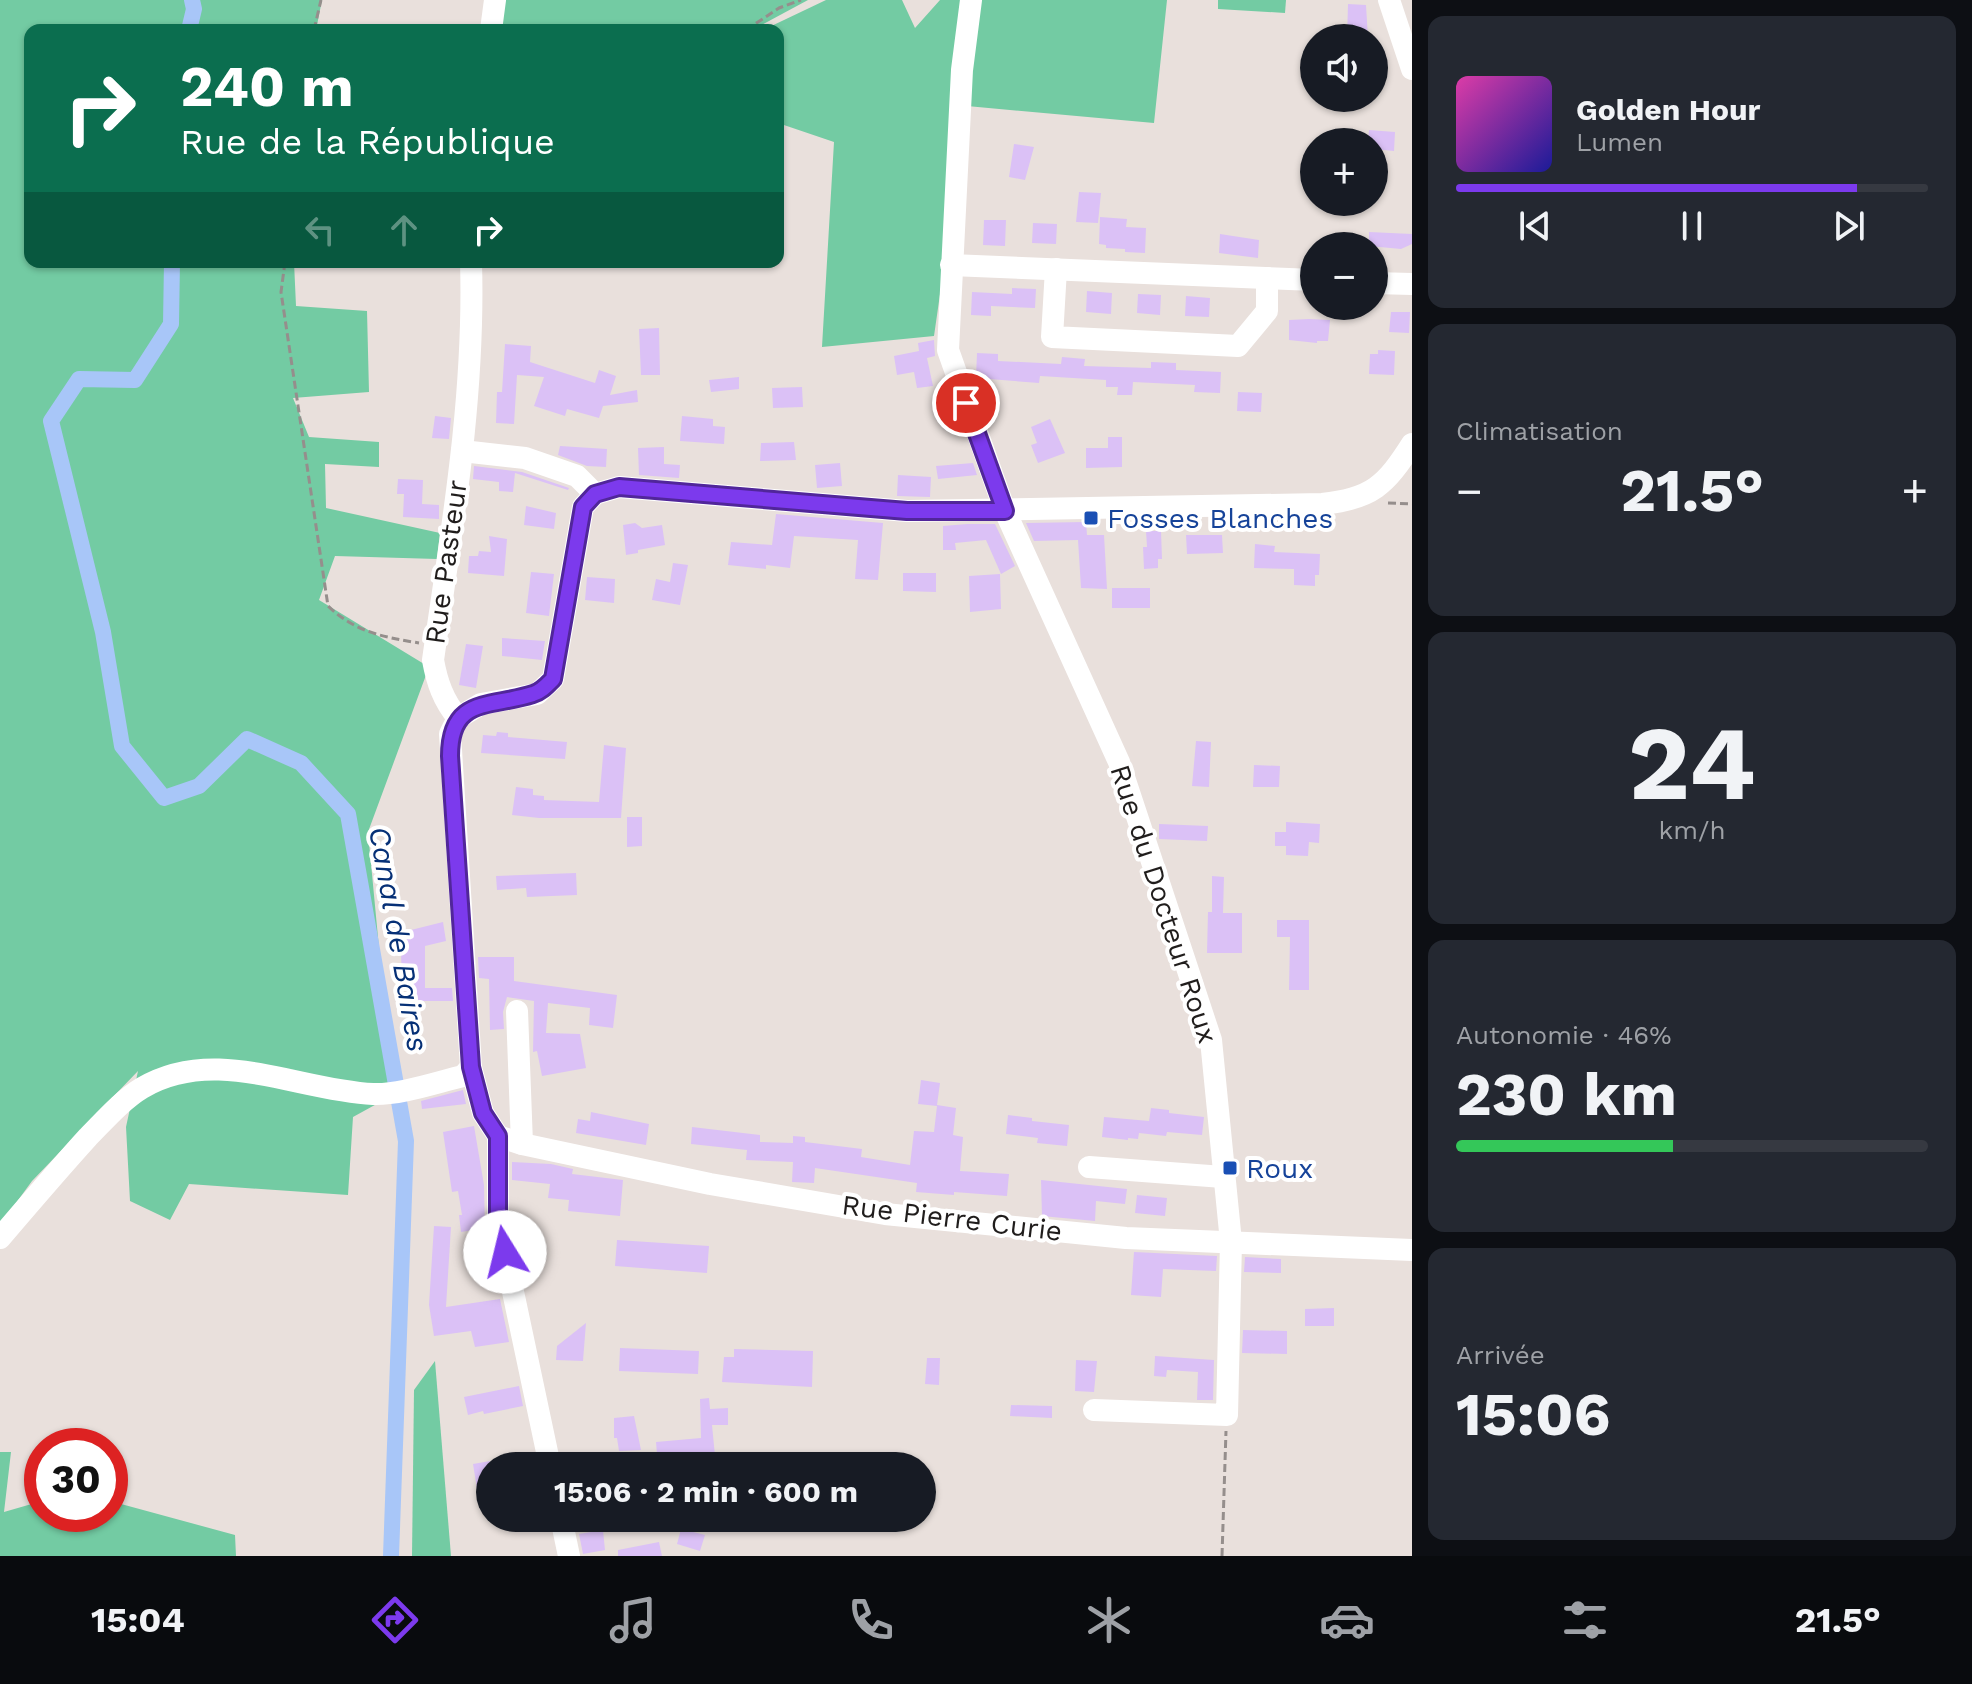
<!DOCTYPE html>
<html lang="fr">
<head>
<meta charset="utf-8">
<style>
  body { margin:0; font-family:"Work Sans",sans-serif; background:#242831; color:#f1f3f6; height:100vh; display:flex; flex-direction:column; font-size:30px; white-space:nowrap }
  * { box-sizing:border-box; margin:0 }
  p { font-size:26px; color:#9ea1a6 }
  .icon { flex:none; width:44px; height:44px; fill:none; stroke:currentColor; stroke-width:2; stroke-linecap:round; stroke-linejoin:round }
  .map { position:relative; flex:1; overflow:hidden }
  .sheet { display:flex; flex-direction:column; gap:16px; padding:16px; background:#0d0f14; width:560px }
  .sheet>* { flex:none }
  .guide { position:absolute; left:24px; top:24px; width:760px; height:244px; border-radius:16px; box-shadow:0 2px 6px #0004; background:#0b6e4f; color:#fff; overflow:hidden }
  .fabs { position:absolute; left:1300px; top:24px; display:grid; gap:16px }
  .fabs a { display:grid; place-items:center; width:88px; height:88px; border-radius:50%; background:#171b24; box-shadow:0 2px 6px #0004; font-size:40px }
  .speed { position:absolute; left:24px; top:1428px; display:flex; gap:16px; font-size:40px; font-weight:700; text-align:center }
  .speed>* { display:grid; place-content:center; width:104px; height:104px; border-radius:50%; background:#171b24; box-shadow:0 2px 6px #0004; line-height:1 }
  .speed .limit { border:12px solid #d22; background:#fff; color:#111 }
  .pin { position:absolute; display:grid; place-items:center; width:68px; height:68px; color:#fff; margin:-34px; border:4px solid #fff; border-radius:50%; box-shadow:0 2px 8px #0007 }
  .me { position:absolute; width:88px; margin:-44px; rotate:351deg; stroke-linejoin:round; filter:drop-shadow(0 0 6px #0008) }
  .turn { display:flex; align-items:center; gap:28px; height:168px; padding:0 24px; font-size:36px }
  .turn .icon { width:104px; height:104px; stroke-width:2.5 }
  .turn b { display:block; font-size:56px; line-height:68px }
  .lanes { display:flex; align-items:center; height:76px; padding:0 24px; background:#0003; justify-content:center; gap:40px; direction:ltr }
  .lanes .off { opacity:.35 }
  .big { font-size:60px; font-weight:700; line-height:1.1 }
  .sheet .card { flex:1; display:flex; flex-direction:column; justify-content:center; gap:12px; min-width:0; padding:0 28px; border-radius:16px; background:#242831 }
  .sheet .dial { align-items:center; gap:0 }
  .dial b { font-size:104px; line-height:1 }
  .song { display:flex; align-items:center; gap:24px }
  .cover { width:96px; height:96px; border-radius:12px; background:linear-gradient(135deg,hsl(320 70% 55%),hsl(240 70% 35%)) }
  .played { height:8px; border-radius:4px; background:linear-gradient(90deg,#7c3aed 85%,#363941 85%) }
  .keys { display:flex; justify-content:space-around; direction:ltr }
  .heat { display:flex; justify-content:space-between; align-items:center; font-size:44px; direction:ltr }
  .charge { height:12px; border-radius:6px; background:linear-gradient(90deg,#34c759 46%,#363941 0) }
  .trip { position:absolute; left:476px; top:1452px; width:460px; height:80px; border-radius:40px; background:#171b24; box-shadow:0 2px 6px #0004; font-weight:700; line-height:80px; text-align:center }
  .dock { display:flex; height:128px; justify-content:space-around; align-items:center; background:#090b0e; color:#9ea1a6 }
  .dock .icon { width:56px; height:56px }
  .dock .current { color:#7c3aed }
  .dock b { font-size:36px; color:#f1f3f6 }
  main { display:flex; flex:1; min-height:0 }
  .map>svg:first-child { display:block }
  .green { fill:#73cba3 }
  .lines { fill:none; stroke-linecap:round; stroke-linejoin:round }
  .canal { stroke:#a8c6f8; stroke-width:16 }
  .building { fill:#dbc1f6 }
  .path { stroke:#958e8c; stroke-width:3; stroke-dasharray:8 4; stroke-linecap:butt }
  .minor { stroke:#fff; stroke-width:22 }
  .route-casing { stroke:#51269a; stroke-width:20 }
  .route { stroke:#7c3aed; stroke-width:14 }
  .transit-dot { fill:#1a4fb4; stroke:#fff; stroke-width:3 }
  .labels { text-anchor:middle; dominant-baseline:central; stroke-width:8; stroke-linejoin:round; paint-order:stroke }
  .transit-label { font-size:28px; fill:#164399; stroke:#fff; text-anchor:start }
  .street-label { font-size:28px; fill:#201d1c; stroke:#fff }
  .water-label { font-size:30px; font-style:italic; fill:#063076; stroke:#fff }
</style>
</head>
<body>
<main>
<div class="map">
<svg width="1412" height="1556" viewBox="0 0 1412 1556">
  <rect width="100%" height="100%" fill="#e9e0dc"/>
  <!-- green -->
  <g class="green">
    <path d="M0,0h322l-6,30h-286v232h264l2,44 71,5 2,81 -76,6 16,39 70,5v25l-54,-3 1,44 114,25 -3,26 -102,-3 -16,44 110,67 -61,165 25,263 -40,22 -5,78 -159,-11 -19,36 -40,-19 -4,-74 12,-56 -106,110 -32,44z"/>
    <path d="M493,0h315l-56,30h-259z"/>
    <path d="M826,0h76l13,28 25,-28h227l-13,123 -187,-17 -33,230 -112,11 12,-205 -56,-19v-93h-15z"/>
    <path d="M1218,0h68l-1,13 -67,-4z"/>
    <path d="M435,1361l16,195h-39l2,-166z"/>
    <path d="M0,1452h11l-7,60 38,-11v13h68v-13l125,34 1,21h-236z"/>
  </g>
  <g class="lines">
    <!-- canal -->
    <g class="canal">
      <path d="M189,30l5,-21 -2,-9"/>
      <path d="M172,262l-1,62 -36,56 -56,-1 -28,42 52,211 19,114 42,52 35,-12 48,-47 54,24 47,51 58,327 -15,415"/>
    </g>
  </g>
  <!-- building -->
  <g class="building">
    <path d="M1348,4l18,1 2,33h-21z"/>
    <path d="M1369,130l26,2 -1,19 -20,-2v-7h-6z"/>
    <path d="M1014,144l20,3 -9,33 -16,-3z"/>
    <path d="M1079,192l22,1 -3,30 -22,-1z"/>
    <path d="M1100,217l27,2 -1,8 20,1 -1,25 -20,-1v-3l-19,-1v-3l-7,-1z"/>
    <path d="M984,220h22l-1,26 -22,-1z"/>
    <path d="M1033,223l24,1 -1,20 -24,-1z"/>
    <path d="M1369,232l43,2v10l-11,5 -32,-3z"/>
    <path d="M1220,234l39,6 -1,18 -39,-5z"/>
    <path d="M1012,288l24,1 -1,19 -44,-2v10l-20,-1 1,-23 40,2z"/>
    <path d="M1087,291l25,2 -1,21 -25,-2z"/>
    <path d="M1138,294l23,1 -1,20 -23,-2z"/>
    <path d="M1186,296l24,2 -1,19 -24,-1z"/>
    <path d="M1391,312h19l-1,21 -20,-1z"/>
    <path d="M1309,319l21,1 -2,21h-11v2l-28,-3v-20z"/>
    <path d="M659,328l1,47h-19l-2,-46z"/>
    <path d="M934,340l1,16 -8,2 6,28 -16,2 -3,-16 -17,3 -3,-19 25,-5 -1,-8z"/>
    <path d="M505,344l26,2 -1,16 65,21 4,-13 17,6 -6,19 27,-5 1,12 -35,4 -4,12 -32,-9 -2,7 -31,-10 10,-29 -27,-2 -3,49 -18,-1 1,-31h5z"/>
    <path d="M1378,350l17,1 -1,24 -25,-1 1,-20h8z"/>
    <path d="M977,353l21,1v7l63,3 1,-7 23,2 -1,7 67,2v-6l25,1v7l45,2 -1,21 -26,-1 1,-7 -62,-3 -1,13h-15l1,-8h-12v-7l-66,-4 -1,7 -63,-5z"/>
    <path d="M739,377v12l-28,3 -2,-12z"/>
    <path d="M802,387l1,20 -30,1 -1,-20z"/>
    <path d="M1238,392l24,1 -1,19 -24,-1z"/>
    <path d="M435,416l16,2 -2,21 -17,-1z"/>
    <path d="M682,416l31,3v7l12,1 -1,17 -44,-3z"/>
    <path d="M1050,419l15,34 -27,10 -7,-18 6,-2 -6,-16z"/>
    <path d="M1108,437h14v30l-36,1v-20h22z"/>
    <path d="M794,442l2,18 -36,1 1,-18z"/>
    <path d="M560,446l47,3 -1,18 -19,-1 -29,-11z"/>
    <path d="M664,447v17l16,1 -1,13 -40,-3 -1,-27z"/>
    <path d="M840,463l2,23 -25,2 -2,-23z"/>
    <path d="M973,463l4,12 -39,4 -2,-13z"/>
    <path d="M474,466l48,6 47,16 -1,2 -53,-17 -2,19 -14,-1v-9l-26,-3z"/>
    <path d="M898,475l33,2 -1,20 -33,-1z"/>
    <path d="M398,479l25,1 -1,24 17,1v14l-36,-2 1,-23h-7z"/>
    <path d="M526,506l30,7 -2,16 -30,-4z"/>
    <path d="M776,514l107,9 -5,57 -23,-1 3,-39 -64,-4 -4,32 -24,-3v4l-38,-4 3,-23 41,3z"/>
    <path d="M1086,522l1,13h17l3,54 -26,-1 -3,-48 -44,1 -8,-18z"/>
    <path d="M635,523l7,5 20,-3 3,20 -27,5v3l-12,2 -3,-30z"/>
    <path d="M967,524h28l20,42 -14,8 -15,-34 -31,3 1,7h-13v-24z"/>
    <path d="M1146,531h15l1,28h-4v9l-14,1 -1,-22h4z"/>
    <path d="M1186,535h36l1,18 -36,1z"/>
    <path d="M489,536l18,3 -3,37 -36,-3 1,-17h9l1,-5 12,1z"/>
    <path d="M1255,544l20,2 -1,6 46,2 -1,21h-4v11l-21,-1v-16l-40,-1z"/>
    <path d="M673,563l15,2 -8,40 -28,-5 4,-21 14,3z"/>
    <path d="M531,572l23,2 -5,42 -23,-3z"/>
    <path d="M903,573h33v19l-33,-1z"/>
    <path d="M1000,574l1,35 -31,3 -1,-36z"/>
    <path d="M587,577l28,2 -1,24 -29,-3z"/>
    <rect x="1112" y="588" width="38" height="20"/>
    <path d="M502,638l43,3 -3,19 -40,-4z"/>
    <path d="M466,644l17,2 -7,42 -17,-3z"/>
    <path d="M497,732l11,1v4l59,5 -2,17 -84,-6 2,-18 13,1z"/>
    <path d="M1196,741l15,1 -2,45 -17,-1z"/>
    <path d="M604,745l22,3 -5,70h-82l-27,-3 4,-28 17,2v6l11,1v4l55,2z"/>
    <path d="M1254,765l26,1 -1,21h-26z"/>
    <path d="M627,817h15v29l-15,1z"/>
    <path d="M1286,822l34,2 -1,19 -10,-1 -1,14 -22,-1v-9h-11v-14h11z"/>
    <path d="M1159,824l49,2 -1,15 -48,-2z"/>
    <path d="M576,873l1,22 -50,2 -1,-9 -29,2 -1,-14z"/>
    <path d="M1212,876l12,1 -1,36h19v40h-35l1,-41h4z"/>
    <path d="M1277,920h32v70h-20l1,-53h-13z"/>
    <path d="M443,922l3,19 -21,5v42h-23l-1,-37 -6,2 -4,-18z"/>
    <path d="M478,957h36v24l103,14 -4,33 -24,-3 1,-17 -42,-5 -2,30 34,1 6,34 -44,8 -5,-25 -4,1 1,-51 -27,-4 -4,15 1,17 -14,1 -1,-51 -10,-1z"/>
    <path d="M415,988h37l1,13h-38z"/>
    <path d="M921,1080l19,3 -3,22 19,3 -3,27 10,2 -3,34 49,3 -2,22 -53,-4v3l-38,-3 1,-9 -102,-15 -1,15 -22,-1 1,-20 -47,-2 1,-10 -56,-6 1,-17 68,8v7l33,1v-7l12,1v5l57,7 -1,8 49,8 4,-34 20,1 3,-26 -19,-2z"/>
    <path d="M463,1090l3,14 -44,5 -1,-8z"/>
    <path d="M1151,1108l18,2v3l35,4 -2,18 -35,-3 -1,4 -27,-3 -1,6 -10,-1v2l-26,-3 2,-20 45,4z"/>
    <path d="M591,1112l58,12 -3,21 -70,-12 2,-14 12,2z"/>
    <path d="M1008,1115l24,3v3l37,4 -2,21 -30,-3 1,-5 -32,-4z"/>
    <path d="M474,1126l10,59 1,43 -24,4 -2,-17h3l-4,-24 -6,1 -9,-60z"/>
    <path d="M512,1162l39,2 22,5 -1,5 51,6 -3,36 -52,-5 1,-11 -21,-2 2,-14 -38,-4z"/>
    <path d="M1041,1180l86,9 -2,15 -29,-3 -1,20 -53,-5z"/>
    <path d="M1137,1195l30,3 -2,18 -30,-3z"/>
    <path d="M434,1226l17,1 -5,80 54,-8 9,43 -34,5 -4,-16 -37,5 -5,-31z"/>
    <path d="M617,1240l92,6 -2,27 -92,-7z"/>
    <path d="M1134,1252l83,4 -1,15 -53,-2 -2,28 -30,-2z"/>
    <path d="M1245,1257l36,2v14l-37,-1z"/>
    <path d="M1334,1308v18h-29v-17z"/>
    <path d="M586,1323l-3,38 -27,-1 1,-14z"/>
    <path d="M1243,1330l44,1v23l-45,-1z"/>
    <path d="M620,1348l79,3 -1,23 -79,-3z"/>
    <path d="M734,1349l79,2 -1,36 -90,-5 2,-25h10z"/>
    <path d="M1155,1356l59,4 -1,40h-16l1,-28 -31,-2 -1,7 -12,-1z"/>
    <path d="M927,1358h13l-1,27 -14,-1z"/>
    <path d="M1076,1360l21,1 -3,31 -19,-1z"/>
    <path d="M519,1386l4,20 -39,8 -1,-3 -15,4 -4,-18z"/>
    <path d="M709,1398l1,11 18,-1v17h-16l4,41h-58l-2,-24 45,-4 -1,-39z"/>
    <path d="M1011,1405l41,1v12l-42,-2z"/>
    <path d="M634,1416l7,34 -22,1 -2,-13h-3v-20z"/>
    <path d="M490,1461v26l-13,2 -4,-25z"/>
    <path d="M681,1529l24,6 -5,16 -23,-7z"/>
    <path d="M603,1530l2,20 -22,4 -4,-20z"/>
    <path d="M659,1542l3,14h-44v-6z"/>
  </g>
  <g class="lines">
    <!-- path -->
    <g class="path">
      <path d="M314,30l7,-30"/>
      <path d="M746,30l33,-22 22,-8"/>
      <path d="M285,262l-4,30 47,314c27,26 55,31 91,37"/>
      <path d="M1388,503l24,1"/>
      <path d="M1222,1556l4,-125"/>
    </g>
    <!-- minor -->
    <g class="minor">
      <path d="M971,0l-9,70 -14,280 57,161 114,251 92,278 20,202 -4,173 -133,-5"/>
      <path d="M1389,0l23,69"/>
      <path d="M491,30l4,-30"/>
      <path d="M951,265l363,15"/>
      <path d="M1056,269l-4,68 186,9 29,-35v-33"/>
      <path d="M1374,283l38,1"/>
      <path d="M462,451l63,7 52,18 18,18"/>
      <path d="M458,718c-15,-18 -21,-36 -25,-58 19,-132 42,-264 38,-398"/>
      <path d="M517,1011l5,133"/>
      <path d="M498,1136l24,8 188,40 175,30 241,24 286,12"/>
      <path d="M1089,1167l134,10"/>
      <path d="M0,1238c29,-34 58,-68 88,-101 16,-16 34,-37 54,-49 73,-43 154,2 231,6 27,1 64,-12 90,-18l8,-9"/>
      <path d="M550,1466l-52,-245v-85l-15,-23 -12,-46 -21,-333 8,-16 23,-14 56,-10 16,-15 30,-172 12,-13 24,-7 288,24 415,-7c50,-5 64,-19 90,-60"/>
      <path d="M561,1518l8,38"/>
    </g>
  </g>
  <g class="lines">
    <defs>
      <path id="route" d="M505,1252l-7,-31v-85l-15,-23 -12,-46 -21,-311c0,-60 40,-48 83,-62 8,-2 14,-9 20,-15l30,-172 12,-13 24,-7 288,24h98l-39,-108"/>
    </defs>
    <!-- route casing -->
    <use href="#route" class="route-casing"/>
    <!-- route -->
    <use href="#route" class="route"/>
  </g>
  <!-- markers -->
  <g class="transit-dot">
    <rect x="1083" y="510" width="16" height="16" rx="4"/>
    <rect x="1222" y="1160" width="16" height="16" rx="4"/>
  </g>
  <g class="labels">
    <!-- transit labels -->
    <g class="transit-label">
      <text x="1107" y="518">Fosses Blanches</text>
      <text x="1246" y="1168">Roux</text>
    </g>
    <!-- street labels -->
    <g class="street-label">
      <text transform="translate(446 562) rotate(-82)">Rue Pasteur</text>
      <text transform="translate(1164 904) rotate(72)">Rue du Docteur Roux</text>
      <text transform="translate(952 1218) rotate(7)">Rue Pierre Curie</text>
    </g>
    <!-- water labels -->
    <g class="water-label">
      <text transform="translate(399 939) rotate(80)">Canal de Baires</text>
    </g>
  </g>
</svg>
<div class="fabs">
<a><svg class="icon" aria-label="sound" viewBox="0 0 24 24"><path d="M4 9h4l5-4v14l-5-4H4zM17 9q2 3 0 6"/></svg></a>
<a>+</a>
<a>−</a>
</div>
<div class="speed"><div class="limit">30</div></div>
<div class="pin" style="left:966px;top:403px;background:#d93025"><svg class="icon" aria-label="arrive" viewBox="0 0 24 24"><path d="M6 21V4h12l-3 4 3 4H6"/></svg></div>
<svg class="me" style="left:505px;top:1252px" viewBox="-20 -20 40 40"><circle r="19" fill="#fff"/><path d="M0-13L10 11 0 6-10 11z" fill="#7c3aed"/></svg>
<div class="trip">15:06 · 2 min · 600 m</div>
<div class="guide">
<div class="turn"><svg class="icon" aria-label="right" viewBox="0 0 24 24"><path d="M7 20v-9h11M14 6l5 5-5 5"/></svg><div><b>240 m</b>Rue de la République</div></div>
<div class="lanes"><svg class="icon off" aria-label="left" viewBox="0 0 24 24"><path d="M17 20v-9H6M10 6l-5 5 5 5"/></svg><svg class="icon off" aria-label="ahead" viewBox="0 0 24 24"><path d="M12 20V5M6 11l6-6 6 6"/></svg><svg class="icon" aria-label="right" viewBox="0 0 24 24"><path d="M7 20v-9h11M14 6l5 5-5 5"/></svg></div>
</div>
</div>
<section class="sheet">
<div class="card">
<div class="song"><i class="cover"></i><div><b>Golden Hour</b><p>Lumen</p></div></div>
<div class="played"></div>
<div class="keys"><svg class="icon" aria-label="previous" viewBox="0 0 24 24"><path d="M18 5L8 12l10 7zM5 5v14"/></svg><svg class="icon" aria-label="pause" viewBox="0 0 24 24"><path d="M8 5v14M16 5v14"/></svg><svg class="icon" aria-label="next" viewBox="0 0 24 24"><path d="M6 5l10 7-10 7zM19 5v14"/></svg></div>
</div>
<div class="card"><p>Climatisation</p>
<div class="heat"><a>−</a><b class="big">21.5°</b><a>+</a></div>
</div>
<div class="card dial"><b>24</b><p>km/h</p></div>
<div class="card"><p>Autonomie · 46%</p><b class="big">230 km</b><div class="charge"></div></div>
<div class="card"><p>Arrivée</p><b class="big">15:06</b></div>
</section>
</main>
<nav class="dock">
<b>15:04</b>
<svg class="icon current" aria-label="directions" viewBox="0 0 24 24"><path d="M12 3l9 9-9 9-9-9zM9 14v-3h6M13 9l2 2-2 2"/></svg>
<svg class="icon" aria-label="music" viewBox="0 0 24 24"><path d="M9 18V5l10-2v13"/><circle cx="6" cy="18" r="3"/><circle cx="16" cy="16" r="3"/></svg>
<svg class="icon" aria-label="phone" viewBox="0 0 24 24"><path d="M5 4h4l2 5-3 2q2 4 5 5l2-3 5 2v4C11 20 4 13 5 4z"/></svg>
<svg class="icon" aria-label="climate" viewBox="0 0 24 24"><path d="M12 3v18M4 7l16 10M4 17L20 7"/></svg>
<svg class="icon" aria-label="car" viewBox="0 0 24 24"><path d="M5 17H2v-5l4-1 3-4h7l3 4 3 1v5h-3M9 17h6M6 11h13"/><circle cx="7" cy="17" r="2"/><circle cx="17" cy="17" r="2"/></svg>
<svg class="icon" aria-label="filters" viewBox="0 0 24 24"><path d="M4 7h16M4 17h16"/><circle cx="9" cy="7" r="2"/><circle cx="15" cy="17" r="2"/></svg>
<b>21.5°</b>
</nav>
</body>
</html>
